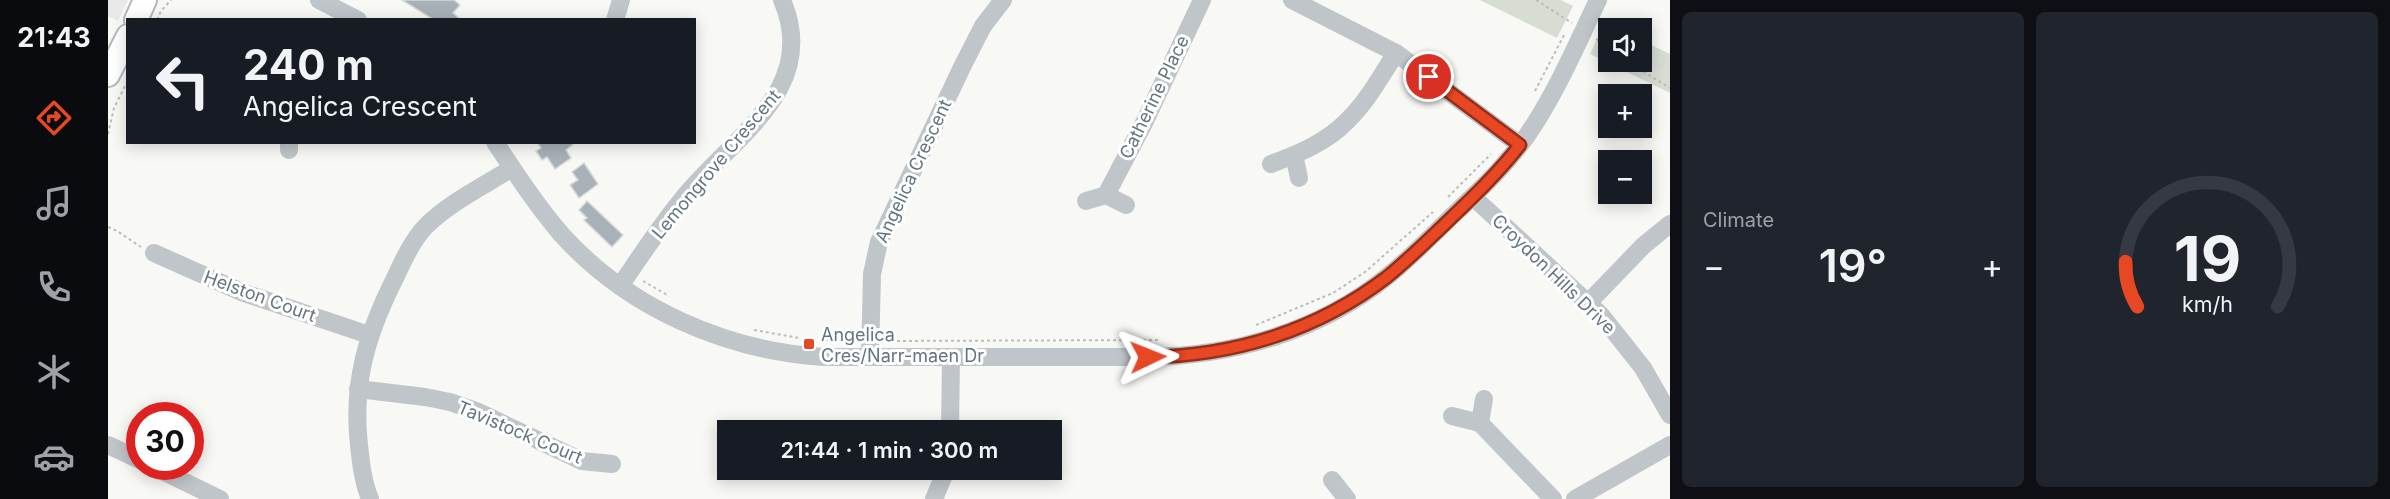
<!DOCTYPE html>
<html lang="en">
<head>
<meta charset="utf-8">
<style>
  body { margin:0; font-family:Inter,sans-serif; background:#20242c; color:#f1f3f6; height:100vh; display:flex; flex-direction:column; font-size:22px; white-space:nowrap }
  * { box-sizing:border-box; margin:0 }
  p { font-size:20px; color:#9ea1a6 }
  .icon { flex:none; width:33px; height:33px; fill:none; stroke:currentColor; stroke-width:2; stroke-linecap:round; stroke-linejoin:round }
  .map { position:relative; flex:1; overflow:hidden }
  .drawer { display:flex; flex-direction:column; gap:12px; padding:12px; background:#0d0f14; width:720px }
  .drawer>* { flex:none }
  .hud { position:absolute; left:18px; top:18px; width:570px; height:126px; border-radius:0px; box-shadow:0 3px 15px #0003; background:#171b24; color:#f1f3f6; overflow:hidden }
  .controls { position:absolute; left:1490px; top:18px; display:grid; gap:12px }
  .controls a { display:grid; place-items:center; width:54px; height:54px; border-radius:0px; background:#171b24; box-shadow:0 3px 15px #0003; font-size:30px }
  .speed { position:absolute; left:18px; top:402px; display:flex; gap:12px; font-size:30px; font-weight:700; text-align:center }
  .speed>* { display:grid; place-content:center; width:78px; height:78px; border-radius:50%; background:#171b24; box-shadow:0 3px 15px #0003; line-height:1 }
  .speed .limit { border:9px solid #d22; background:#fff; color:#111 }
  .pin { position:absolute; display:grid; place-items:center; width:51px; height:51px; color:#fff; margin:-26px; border:3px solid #fff; border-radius:50%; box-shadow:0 2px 6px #0007 }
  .me { position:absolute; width:66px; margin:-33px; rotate:88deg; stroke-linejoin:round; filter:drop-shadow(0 0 4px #0008) }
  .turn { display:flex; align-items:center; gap:21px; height:126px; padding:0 18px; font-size:27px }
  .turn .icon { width:78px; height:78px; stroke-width:2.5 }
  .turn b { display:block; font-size:42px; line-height:51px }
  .big { font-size:45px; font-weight:600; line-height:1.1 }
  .drawer .tile { flex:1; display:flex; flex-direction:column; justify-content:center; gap:9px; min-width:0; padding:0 21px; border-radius:9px; background:#20242c }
  .drawer .dial { align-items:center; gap:0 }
  .dial svg { height:156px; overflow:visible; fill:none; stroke:#363941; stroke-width:7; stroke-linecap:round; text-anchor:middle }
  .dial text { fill:#f1f3f6; stroke:none }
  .heat { display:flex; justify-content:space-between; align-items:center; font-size:33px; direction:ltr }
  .drawer .tiles { flex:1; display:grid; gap:12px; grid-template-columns:repeat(2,1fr) }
  .trip { position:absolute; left:609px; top:420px; width:345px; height:60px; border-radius:0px; background:#171b24; box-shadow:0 3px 15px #0003; font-weight:600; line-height:60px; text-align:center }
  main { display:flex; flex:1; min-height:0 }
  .menu { display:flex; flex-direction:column; width:108px; justify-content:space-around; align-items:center; background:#090b0e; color:#9ea1a6 }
  .menu .icon { width:42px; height:42px }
  .menu .on { color:#e84724 }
  .menu b { font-size:27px; color:#f1f3f6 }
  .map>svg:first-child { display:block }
  .built { fill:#e8e9e8 }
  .green { fill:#d8ddd4 }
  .building { fill:#a7b1b7; stroke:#d9d9d7; stroke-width:1.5 }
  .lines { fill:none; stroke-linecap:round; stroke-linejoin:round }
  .major-casing { stroke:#b4b9bd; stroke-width:26 }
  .path { stroke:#babec0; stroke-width:2; stroke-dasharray:3 3; stroke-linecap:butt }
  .minor { stroke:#c0c5c9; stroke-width:18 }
  .major { stroke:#fff; stroke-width:22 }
  .route-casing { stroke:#972e17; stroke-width:15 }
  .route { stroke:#e84724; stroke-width:10 }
  .poi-dot { fill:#e84724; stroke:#fff; stroke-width:2 }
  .labels { text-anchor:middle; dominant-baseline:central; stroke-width:6; stroke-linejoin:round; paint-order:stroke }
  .street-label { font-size:18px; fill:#627581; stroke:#fff }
  .poi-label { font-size:18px; fill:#627581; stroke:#fff; text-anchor:start }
</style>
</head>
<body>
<main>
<nav class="menu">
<b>21:43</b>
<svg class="icon on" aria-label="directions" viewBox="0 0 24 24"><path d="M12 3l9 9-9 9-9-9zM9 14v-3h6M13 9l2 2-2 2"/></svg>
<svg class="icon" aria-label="music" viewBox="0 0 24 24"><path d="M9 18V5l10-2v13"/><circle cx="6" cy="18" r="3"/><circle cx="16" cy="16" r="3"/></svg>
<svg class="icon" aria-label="phone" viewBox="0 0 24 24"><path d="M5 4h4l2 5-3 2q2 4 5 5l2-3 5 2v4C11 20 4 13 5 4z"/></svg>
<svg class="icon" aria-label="climate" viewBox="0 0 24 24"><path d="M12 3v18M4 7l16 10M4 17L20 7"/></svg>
<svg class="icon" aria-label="car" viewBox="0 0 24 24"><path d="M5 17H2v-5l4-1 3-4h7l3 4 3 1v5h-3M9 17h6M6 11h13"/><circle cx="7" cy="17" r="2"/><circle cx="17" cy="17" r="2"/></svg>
</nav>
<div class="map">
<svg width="1562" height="499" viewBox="0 0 1562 499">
  <rect width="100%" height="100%" fill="#f8f8f5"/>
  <!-- built -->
  <path class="built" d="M0,0h20l-10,21 -10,-5z"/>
  <!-- green -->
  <g class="green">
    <path d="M1372,0h81l12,6 -16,32z"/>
    <path d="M1497,22l14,6h-11v34h33v-22l29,14v39l-80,-39z"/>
  </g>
  <!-- building -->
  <g class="building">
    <path d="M294,0h52l6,5 -7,8 8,7h-27z"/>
    <path d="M429,142h39l-10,8 5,8 -16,11 -8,-12 -5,3 -6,-9 5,-3z"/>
    <path d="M476,163l14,21 -19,14 -9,-13 8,-5 -6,-8z"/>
    <path d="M479,201l36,34 -11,12 -28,-27 3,-2 -8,-8z"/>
  </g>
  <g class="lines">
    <defs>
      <g id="major">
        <path d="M28,20l9,-20"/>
        <path d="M0,75l20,-39"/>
      </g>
    </defs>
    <!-- major casing -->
    <use href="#major" class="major-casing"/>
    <!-- path -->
    <g class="path">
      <path d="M1428,0l36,23"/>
      <path d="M49,20l4,-9 10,-11"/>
      <path d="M1488,39l12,8"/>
      <path d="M1520,62l42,26"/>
      <path d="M1427,91l29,-56"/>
      <path d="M0,134l6,-26 14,-28"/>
      <path d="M1340,197l43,-43"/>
      <path d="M0,227l9,4 24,16"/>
      <path d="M535,281l26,15"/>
      <path d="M1148,325l77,-32 32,-21 68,-60"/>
      <path d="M646,330l45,8"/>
      <path d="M705,340h43"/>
      <path d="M777,341l274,-1"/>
    </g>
    <!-- minor -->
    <g class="minor">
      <path d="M211,0l39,20"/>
      <path d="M1184,0l104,53 124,92"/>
      <path d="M507,20l6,-20"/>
      <path d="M387,142c21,32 42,64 67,93 66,73 164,116 262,122h324c86,-1 173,-26 241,-82 22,-18 43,-39 63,-59 30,-28 60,-56 82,-91 25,-39 44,-83 64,-125"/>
      <path d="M181,150v-8"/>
      <path d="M1186,155l5,23"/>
      <path d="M1163,164c27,-10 56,-22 76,-43 20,-19 34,-45 49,-68"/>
      <path d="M998,195l39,-74 57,-121"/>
      <path d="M1365,197l128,118 42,53 27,47"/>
      <path d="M978,201l20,-6 20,10"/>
      <path d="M46,253l90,40 125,42"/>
      <path d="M512,286c22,-32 44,-66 70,-96 49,-57 129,-104 92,-190"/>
      <path d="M1481,302l54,-56 27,-22"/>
      <path d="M762,357l2,-83 7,-32 84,-177 20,-39 20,-26"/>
      <path d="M250,389l67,8 25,5 26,9 106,50 30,3"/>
      <path d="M1344,416l28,7 4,-24"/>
      <path d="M1372,423l73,76"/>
      <path d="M842,430l1,-73"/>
      <path d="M0,445l32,15"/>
      <path d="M44,466l68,33"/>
      <path d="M1224,480l15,19"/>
      <path d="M262,499c-7,-17 -9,-35 -11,-54 -7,-63 8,-111 36,-167 8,-17 17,-37 30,-51 22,-23 60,-42 87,-59"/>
      <path d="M826,499l12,-29"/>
      <path d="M1467,499l95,-54"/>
    </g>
    <!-- major -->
    <use href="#major" class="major"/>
  </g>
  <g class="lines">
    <defs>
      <path id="route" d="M1040,357c87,-1 170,-27 239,-80 21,-17 41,-37 61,-56 25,-24 50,-48 72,-76l-91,-68"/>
    </defs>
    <!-- route casing -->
    <use href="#route" class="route-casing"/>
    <!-- route -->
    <use href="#route" class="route"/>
  </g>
  <!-- markers -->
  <rect class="poi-dot" x="695" y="338" width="12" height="12" rx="3"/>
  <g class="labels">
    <!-- street labels -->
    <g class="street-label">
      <text transform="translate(1046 97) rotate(-64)">Catherine Place</text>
      <text transform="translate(608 164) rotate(-50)">Lemongrove Crescent</text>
      <text transform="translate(805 171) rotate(-65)">Angelica Crescent</text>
      <text transform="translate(1446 274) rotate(44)">Croydon Hills Drive</text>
      <text transform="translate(152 296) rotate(20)">Helston Court</text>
      <text transform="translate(412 432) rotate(23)">Tavistock Court</text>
    </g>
    <!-- poi labels -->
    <g class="poi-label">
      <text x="713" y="334">Angelica<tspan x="713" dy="21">Cres/Narr-maen Dr</tspan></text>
    </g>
  </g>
</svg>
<div class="controls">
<a><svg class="icon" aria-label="sound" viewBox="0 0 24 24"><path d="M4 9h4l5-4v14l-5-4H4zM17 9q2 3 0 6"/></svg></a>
<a>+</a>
<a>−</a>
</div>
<div class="speed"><div class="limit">30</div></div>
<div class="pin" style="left:1321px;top:77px;background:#d93025"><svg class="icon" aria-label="arrive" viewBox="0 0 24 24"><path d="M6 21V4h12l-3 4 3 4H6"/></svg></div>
<svg class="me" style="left:1040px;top:357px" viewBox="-20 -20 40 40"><path d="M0-17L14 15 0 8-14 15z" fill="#e84724" stroke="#fff" stroke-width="4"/></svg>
<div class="trip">21:44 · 1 min · 300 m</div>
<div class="hud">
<div class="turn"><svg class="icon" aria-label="left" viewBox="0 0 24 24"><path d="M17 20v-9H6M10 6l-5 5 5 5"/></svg><div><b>240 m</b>Angelica Crescent</div></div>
</div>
</div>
<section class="drawer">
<div class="tiles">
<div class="tile"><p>Climate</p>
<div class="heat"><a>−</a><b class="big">19°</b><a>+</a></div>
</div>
<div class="tile dial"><svg viewBox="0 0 100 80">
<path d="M14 69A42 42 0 1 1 86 69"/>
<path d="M14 69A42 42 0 0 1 8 46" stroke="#e84724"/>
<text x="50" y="56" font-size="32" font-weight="700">19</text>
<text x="50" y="72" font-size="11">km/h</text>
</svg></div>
</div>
</section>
</main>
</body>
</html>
